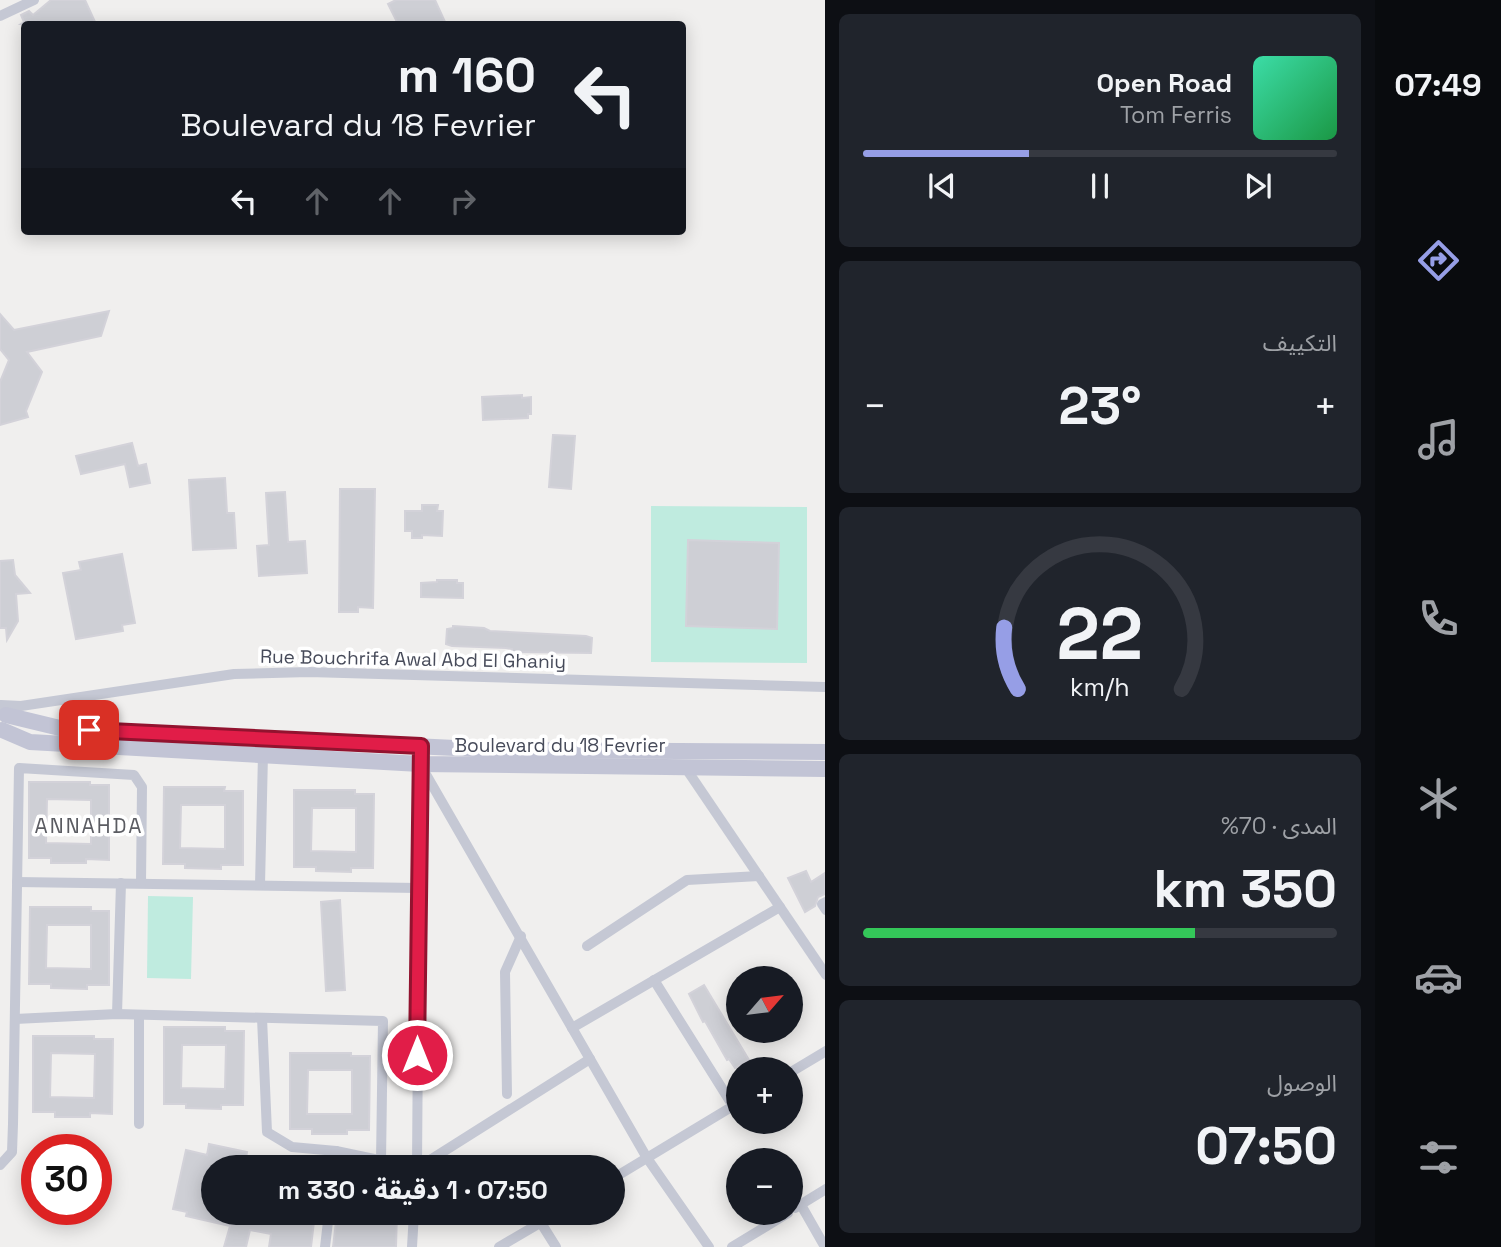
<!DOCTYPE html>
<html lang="ar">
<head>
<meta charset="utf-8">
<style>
  body { margin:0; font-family:"Space Grotesk","Noto Sans Arabic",sans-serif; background:#20242c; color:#f1f3f6; direction:rtl; height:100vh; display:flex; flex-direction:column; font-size:26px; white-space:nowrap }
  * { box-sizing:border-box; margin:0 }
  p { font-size:23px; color:#9ea1a6 }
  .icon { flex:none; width:38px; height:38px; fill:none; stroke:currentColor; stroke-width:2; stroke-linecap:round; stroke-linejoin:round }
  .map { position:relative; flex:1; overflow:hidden; direction:ltr }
  .side { display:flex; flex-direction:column; gap:14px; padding:14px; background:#0d0f14; width:550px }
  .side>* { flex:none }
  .top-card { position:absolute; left:21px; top:21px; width:665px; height:214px; border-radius:7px; box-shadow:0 4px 18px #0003; direction:rtl; background:#171b24; color:#f1f3f6; overflow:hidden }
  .needle { width:46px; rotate:62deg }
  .fabs { position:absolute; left:726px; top:966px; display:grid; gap:14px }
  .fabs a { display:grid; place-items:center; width:77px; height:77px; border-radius:50%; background:#171b24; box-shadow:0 4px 18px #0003; font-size:35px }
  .speed { position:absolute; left:21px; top:1134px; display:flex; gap:14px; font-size:35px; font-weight:700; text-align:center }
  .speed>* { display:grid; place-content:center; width:91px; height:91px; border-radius:50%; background:#171b24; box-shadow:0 4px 18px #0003; line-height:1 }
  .speed .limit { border:10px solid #d22; background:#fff; color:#111 }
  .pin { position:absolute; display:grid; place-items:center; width:60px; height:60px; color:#fff; margin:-30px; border-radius:14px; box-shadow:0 4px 10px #0006 }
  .me { position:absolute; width:77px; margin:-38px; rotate:0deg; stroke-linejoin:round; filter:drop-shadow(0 0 5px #0008) }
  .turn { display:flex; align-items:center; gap:24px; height:147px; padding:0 35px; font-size:32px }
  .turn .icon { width:91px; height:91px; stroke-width:2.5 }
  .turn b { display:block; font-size:49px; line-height:60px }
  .lanes { display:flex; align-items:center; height:66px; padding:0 35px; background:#0003; justify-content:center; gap:35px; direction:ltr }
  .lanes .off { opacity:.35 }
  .big { font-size:52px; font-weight:700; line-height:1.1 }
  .side .widget { flex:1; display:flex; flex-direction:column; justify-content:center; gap:10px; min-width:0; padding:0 24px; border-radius:10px; background:#20242c }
  .side .dial { align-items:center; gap:0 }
  .dial svg { height:182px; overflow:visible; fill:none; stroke:#363941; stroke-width:7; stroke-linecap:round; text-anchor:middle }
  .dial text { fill:#f1f3f6; stroke:none }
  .song { display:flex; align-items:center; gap:21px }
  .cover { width:84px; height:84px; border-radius:10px; background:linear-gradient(135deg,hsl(160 70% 55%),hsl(140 70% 35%)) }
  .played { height:7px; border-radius:4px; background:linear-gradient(90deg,#969ee6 35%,#363941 35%) }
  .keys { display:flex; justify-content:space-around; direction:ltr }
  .heat { display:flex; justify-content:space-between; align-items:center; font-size:38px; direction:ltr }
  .charge { height:10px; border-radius:5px; background:linear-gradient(90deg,#34c759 70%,#363941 0) }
  .trip { position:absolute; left:201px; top:1155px; width:424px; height:70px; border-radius:35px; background:#171b24; box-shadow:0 4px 18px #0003; font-weight:700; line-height:70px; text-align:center; direction:rtl }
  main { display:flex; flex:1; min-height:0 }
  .dock { display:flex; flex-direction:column; width:126px; justify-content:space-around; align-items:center; background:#090b0e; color:#9ea1a6 }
  .dock .icon { width:49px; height:49px }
  .dock .active { color:#969ee6 }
  .dock b { font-size:32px; color:#f1f3f6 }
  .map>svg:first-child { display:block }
  .garden { fill:#bfebdf }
  .building { fill:#cecfd5; stroke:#d3d2d9; stroke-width:2; fill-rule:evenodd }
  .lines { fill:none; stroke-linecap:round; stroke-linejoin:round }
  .street { stroke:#c5c8d4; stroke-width:10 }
  .secondary { stroke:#c2c4d5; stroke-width:16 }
  .route-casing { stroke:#92132f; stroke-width:18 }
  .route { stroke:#e11d48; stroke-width:12 }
  .labels { text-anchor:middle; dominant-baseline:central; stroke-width:7; stroke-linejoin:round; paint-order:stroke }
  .street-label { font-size:19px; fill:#474b5a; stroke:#fff }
  .neighbourhood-label { font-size:21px; letter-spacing:2px; fill:#5b5c62; stroke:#fff }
</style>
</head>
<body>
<main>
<nav class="dock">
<b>07:49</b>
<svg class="icon active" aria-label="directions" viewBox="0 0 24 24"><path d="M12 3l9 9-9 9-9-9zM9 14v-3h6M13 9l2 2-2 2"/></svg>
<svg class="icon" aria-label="music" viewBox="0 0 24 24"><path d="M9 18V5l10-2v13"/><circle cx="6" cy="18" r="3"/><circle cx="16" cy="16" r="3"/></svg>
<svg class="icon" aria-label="phone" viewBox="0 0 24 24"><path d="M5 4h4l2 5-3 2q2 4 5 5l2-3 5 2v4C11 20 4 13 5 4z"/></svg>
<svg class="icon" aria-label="climate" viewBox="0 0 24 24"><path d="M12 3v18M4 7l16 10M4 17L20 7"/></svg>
<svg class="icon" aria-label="car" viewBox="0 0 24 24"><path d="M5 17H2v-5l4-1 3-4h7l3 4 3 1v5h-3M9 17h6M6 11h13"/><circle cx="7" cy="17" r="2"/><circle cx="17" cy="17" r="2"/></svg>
<svg class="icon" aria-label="filters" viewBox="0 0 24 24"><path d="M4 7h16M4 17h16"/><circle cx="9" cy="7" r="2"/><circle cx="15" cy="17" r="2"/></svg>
</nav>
<section class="side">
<div class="widget">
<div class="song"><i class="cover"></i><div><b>Open Road</b><p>Tom Ferris</p></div></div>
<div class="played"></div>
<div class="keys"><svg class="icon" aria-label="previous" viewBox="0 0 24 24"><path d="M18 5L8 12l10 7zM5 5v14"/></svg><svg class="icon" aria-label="pause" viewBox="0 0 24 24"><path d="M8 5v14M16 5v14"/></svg><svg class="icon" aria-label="next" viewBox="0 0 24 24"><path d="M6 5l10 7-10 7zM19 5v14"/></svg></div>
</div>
<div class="widget"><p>التكييف</p>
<div class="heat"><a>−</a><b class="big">23°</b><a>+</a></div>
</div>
<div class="widget dial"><svg viewBox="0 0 100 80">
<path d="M14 69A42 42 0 1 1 86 69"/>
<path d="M14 69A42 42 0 0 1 8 42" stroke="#969ee6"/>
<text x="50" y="56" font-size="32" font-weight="700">22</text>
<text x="50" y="72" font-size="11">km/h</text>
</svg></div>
<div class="widget"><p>المدى · 70%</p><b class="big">350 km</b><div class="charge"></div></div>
<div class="widget"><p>الوصول</p><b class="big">07:50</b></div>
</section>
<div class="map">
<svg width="826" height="1247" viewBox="0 0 826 1247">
  <rect width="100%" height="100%" fill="#f0efee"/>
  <!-- garden -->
  <g class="garden">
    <path d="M651,506l156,1v156l-156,-1z"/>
    <path d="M148,896l45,1 -2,82 -44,-1z"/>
  </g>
  <!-- building -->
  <g class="building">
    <path d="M51,0h34l11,24h-75l3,-2 -3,-7 8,-4 4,4z"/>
    <path d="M396,0h39l11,24h-48l-10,-20z"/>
    <path d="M109,311l-8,25 -74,16 15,20 -16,39 2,6 -28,8v-43l9,-22 -9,-11v-35l14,16z"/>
    <path d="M522,395v3l9,-1v17h-3v4l-45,2 -1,-23z"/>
    <path d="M553,435l22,1 -4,53 -22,-2z"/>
    <path d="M132,443l6,23 8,-2 4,19 -20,4 -5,-23 -44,10 -5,-18z"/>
    <path d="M225,478l2,35h7l2,35 -43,2 -4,-70z"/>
    <path d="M340,489h35l-2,119 -15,-1v5h-19z"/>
    <path d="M285,492l3,50 17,-1 2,32 -48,3 -2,-30 12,-1 -3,-52z"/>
    <path d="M422,505h16l-1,6h6l-1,25 -20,-1v3h-10v-7h-7v-20h17z"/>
    <path d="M688,540l91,3 -2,86 -91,-3z"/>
    <path d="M122,554l13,69 -13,2 1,6 -47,8 -13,-66 18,-3 -2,-8z"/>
    <path d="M13,560l2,15 15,18 -14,1 2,27 -11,19 -1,-12h-6v-67z"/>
    <path d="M437,580h20v3h6v15l-42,-1v-14l16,-1z"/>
    <path d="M453,626l31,2 6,3 96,5 6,2 -1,15 -79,-1v-3l-6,-1 -54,-2 -6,-2 1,-15 6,-1z"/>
    <path d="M29,782h61v3h19v75l-23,-1v4h-35v-5h-22zM47,799l44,1v44l-45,-1z"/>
    <path d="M164,787h61l-1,4h19v74h-22v4l-36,-1v-4h-22zM181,805h44v44l-45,-1z"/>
    <path d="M294,790h61v4h19l-1,74h-22v4l-35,-1v-4h-22zM312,808h44v44l-45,-1z"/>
    <path d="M806,871l5,11 14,-9v21l-7,3 -3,9 -10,6 -17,-34z"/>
    <path d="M340,900l5,90 -19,1 -5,-89z"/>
    <path d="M30,907h61v4h18v74h-22v4l-36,-1v-4h-22zM47,925h44v44l-45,-1z"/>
    <path d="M704,985l45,75 -14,8 -6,-9 -2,1 -22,-39 -2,1 -14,-28z"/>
    <path d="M164,1027h61v4h19l-1,74h-22v4l-35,-1v-4h-22zM182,1045h44l-1,44 -44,-1z"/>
    <path d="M33,1036h61v3h19l-1,75 -22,-1v4h-35v-5h-22zM51,1053l44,1 -1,44 -44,-1z"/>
    <path d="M290,1053h61v3h19l-1,74h-22v4h-35v-5h-22zM308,1070h44v44h-45z"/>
    <path d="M209,1144l38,8 -1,6 25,5 -1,4h-56v46h101l-4,34h-42l2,-13 -21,-4 -4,17h-22l6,-21 -44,-10 1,-4 -14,-3 13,-59 21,5z"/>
    <path d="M337,1213h60l-1,34h-63z"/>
  </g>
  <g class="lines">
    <!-- street -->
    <g class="street">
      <path d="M0,16l34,-16"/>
      <path d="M1,705l20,1 213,-32 75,-2 517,15"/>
      <path d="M420,764l227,394 62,89"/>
      <path d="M685,767l141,208"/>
      <path d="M17,882l401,6"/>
      <path d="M260,885l3,-131"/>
      <path d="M826,902l-4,2 4,6"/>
      <path d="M587,946l100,-66 72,-4"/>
      <path d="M654,980l79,126"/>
      <path d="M117,1014l4,-131"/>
      <path d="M139,1015v109"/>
      <path d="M262,1018l5,114 25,15 44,4"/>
      <path d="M15,1019l102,-5 266,7 -2,140"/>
      <path d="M572,1028l208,-121"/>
      <path d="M791,1072l35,-21"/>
      <path d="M507,1094l-2,-122 16,-36"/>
      <path d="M0,1165l12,-13 1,-28 6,-356 115,7 8,12 -1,96"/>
      <path d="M334,1167l2,-16 76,16"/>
      <path d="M417,1167l3,-401"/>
      <path d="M419,1167l171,-108"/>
      <path d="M612,1179l126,-76"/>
      <path d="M801,1205l24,42"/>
      <path d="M795,1208l31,-19"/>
      <path d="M541,1223l15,24"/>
      <path d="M325,1247l4,-34"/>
      <path d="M412,1247l2,-34"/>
      <path d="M499,1247l58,-34"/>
      <path d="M732,1247l56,-34"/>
    </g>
    <!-- secondary -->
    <g class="secondary">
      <path d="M6,715l58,14 432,21 330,2"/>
      <path d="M2,730l28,12 390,22 406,5"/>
    </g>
  </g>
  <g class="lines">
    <defs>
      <path id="route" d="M89,730l332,16 -4,309"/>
    </defs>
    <!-- route casing -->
    <use href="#route" class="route-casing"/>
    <!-- route -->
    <use href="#route" class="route"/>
  </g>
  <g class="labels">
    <!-- street labels -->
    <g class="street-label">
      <text transform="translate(413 659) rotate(1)">Rue Bouchrifa Awal Abd El Ghaniy</text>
      <text x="560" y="745">Boulevard du 18 Fevrier</text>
    </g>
    <!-- neighbourhood labels -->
    <g class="neighbourhood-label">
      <text x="89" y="825">ANNAHDA</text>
    </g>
  </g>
</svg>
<div class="fabs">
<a><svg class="needle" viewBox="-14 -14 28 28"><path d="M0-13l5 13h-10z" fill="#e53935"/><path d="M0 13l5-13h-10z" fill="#9ea1a6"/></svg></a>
<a>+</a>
<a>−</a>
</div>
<div class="speed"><div class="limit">30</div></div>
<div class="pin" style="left:89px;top:730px;background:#d93025"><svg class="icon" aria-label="arrive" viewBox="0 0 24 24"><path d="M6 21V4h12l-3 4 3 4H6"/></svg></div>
<svg class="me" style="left:417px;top:1055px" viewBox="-20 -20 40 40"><circle r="17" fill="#e11d48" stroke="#fff" stroke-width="3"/><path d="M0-11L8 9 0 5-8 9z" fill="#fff"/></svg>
<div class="trip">07:50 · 1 دقيقة · 330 m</div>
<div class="top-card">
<div class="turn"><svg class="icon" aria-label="left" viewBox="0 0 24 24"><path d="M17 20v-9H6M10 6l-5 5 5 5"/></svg><div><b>160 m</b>Boulevard du 18 Fevrier</div></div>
<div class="lanes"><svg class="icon" aria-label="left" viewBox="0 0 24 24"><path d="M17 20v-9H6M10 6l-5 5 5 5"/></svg><svg class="icon off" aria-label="ahead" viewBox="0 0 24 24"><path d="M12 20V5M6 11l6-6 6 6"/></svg><svg class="icon off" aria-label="ahead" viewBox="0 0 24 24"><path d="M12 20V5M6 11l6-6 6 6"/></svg><svg class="icon off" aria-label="right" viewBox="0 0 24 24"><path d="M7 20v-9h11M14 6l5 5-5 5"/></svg></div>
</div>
</div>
</main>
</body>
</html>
